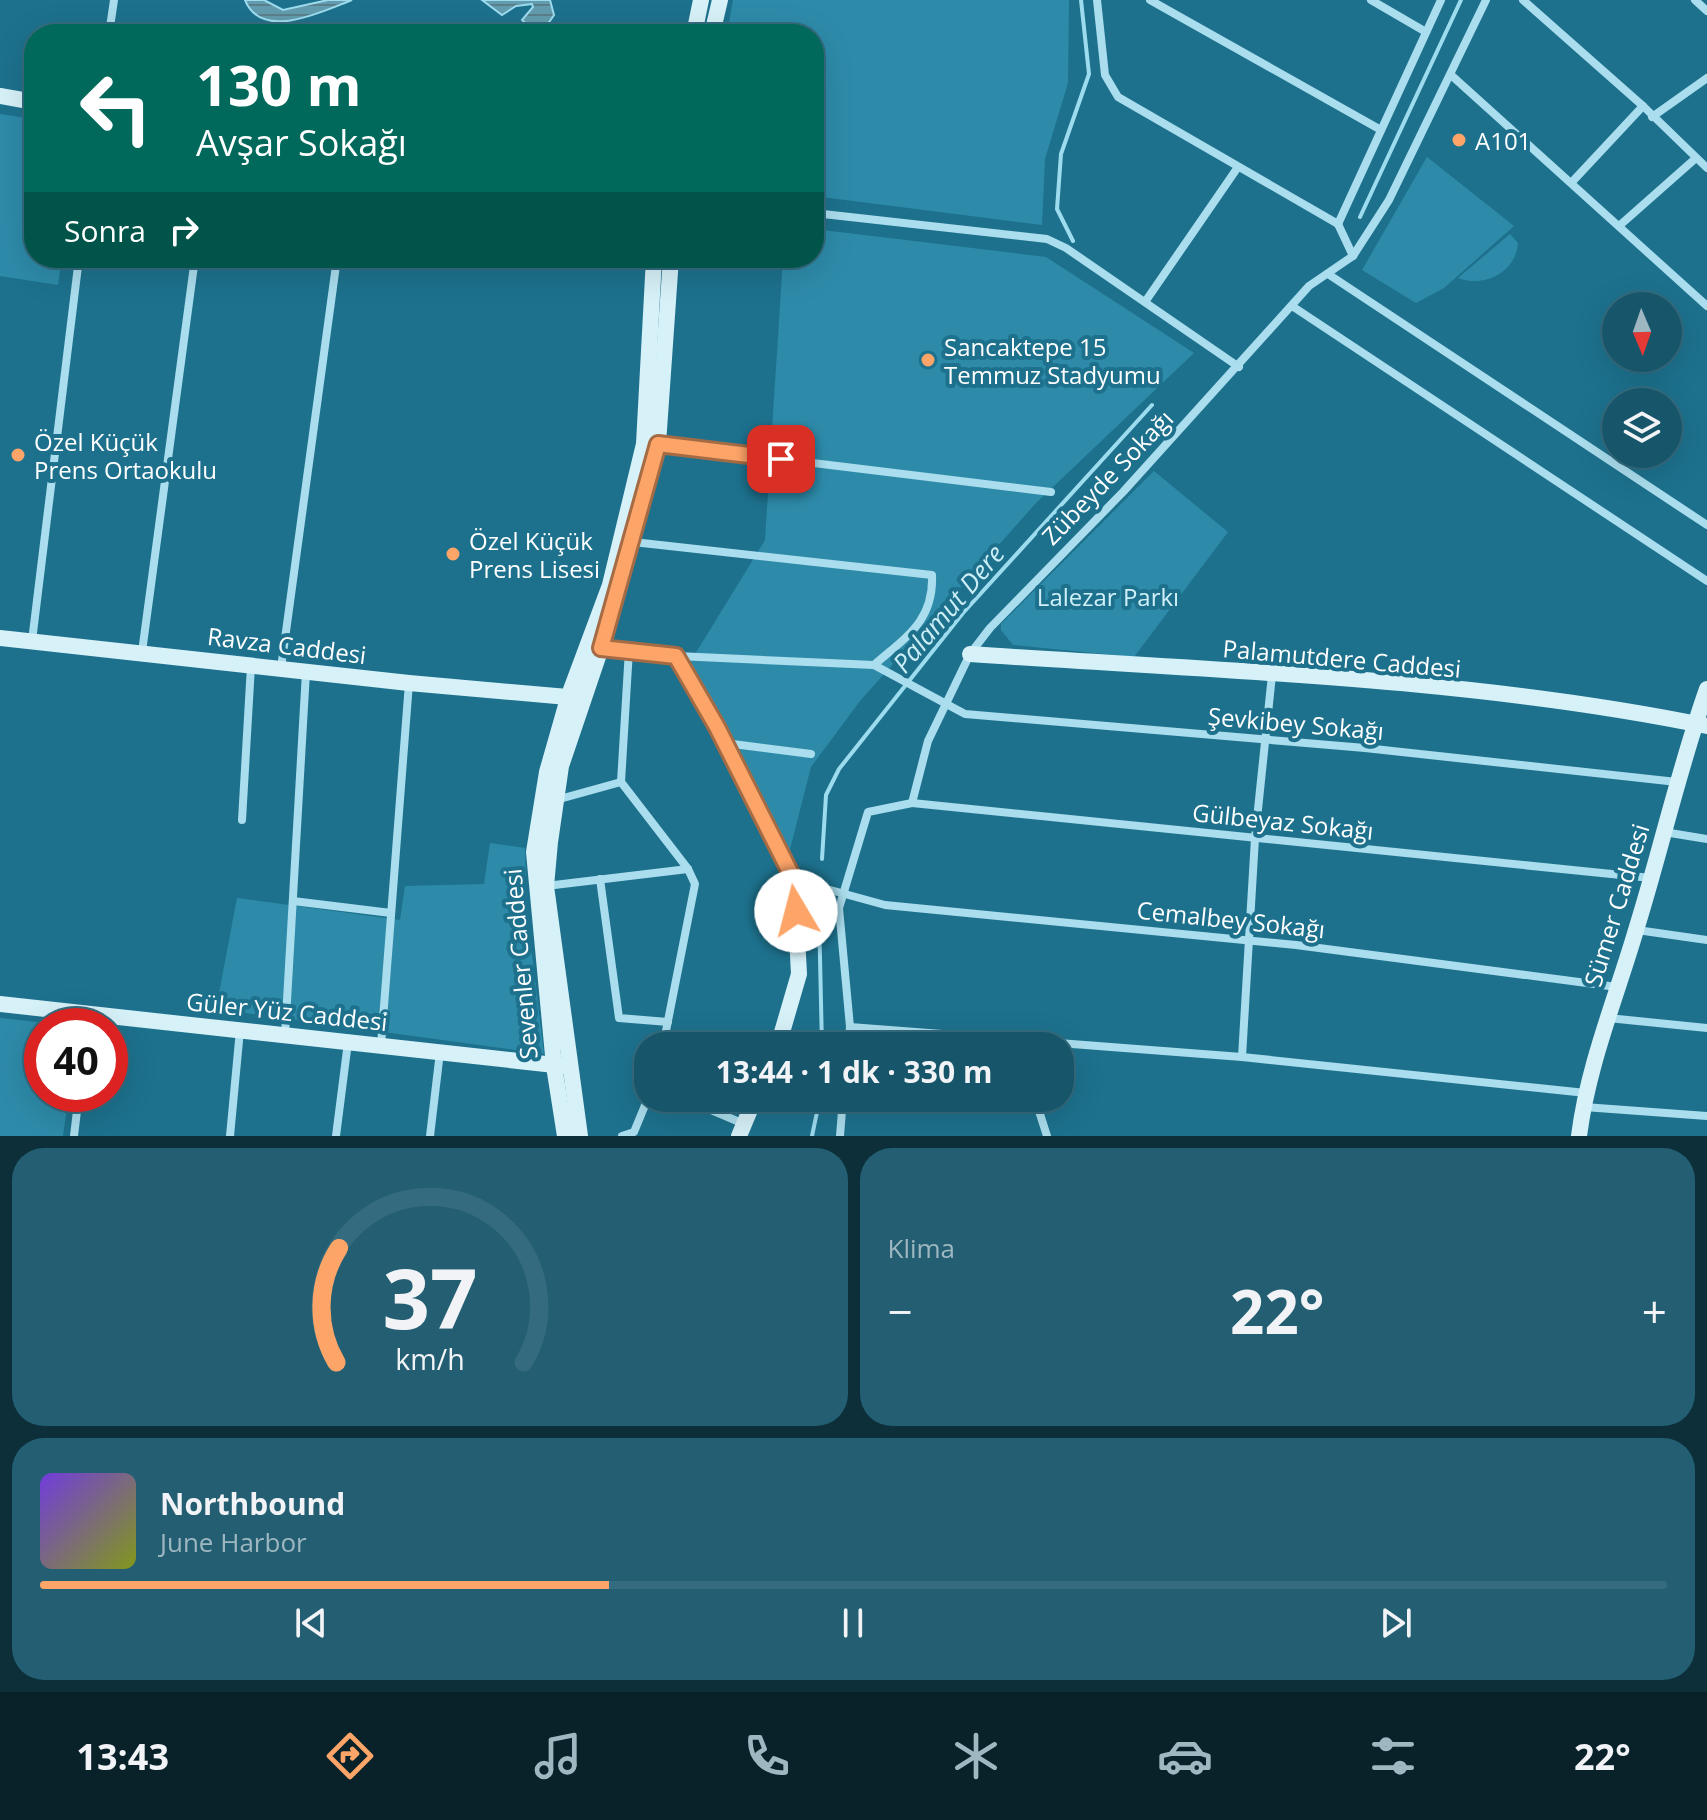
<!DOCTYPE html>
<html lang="tr">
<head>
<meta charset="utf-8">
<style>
  body { margin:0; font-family:"Open Sans",sans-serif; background:#235e72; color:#f1f3f6; height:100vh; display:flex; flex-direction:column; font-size:30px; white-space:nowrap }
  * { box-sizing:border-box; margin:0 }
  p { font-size:26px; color:#9eb7c1 }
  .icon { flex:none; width:44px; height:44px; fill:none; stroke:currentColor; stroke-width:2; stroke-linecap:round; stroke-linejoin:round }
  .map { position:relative; height:1136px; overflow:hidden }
  .side { display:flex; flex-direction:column; gap:12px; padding:12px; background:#0c2f3a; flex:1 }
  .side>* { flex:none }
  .top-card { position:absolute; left:24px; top:24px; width:800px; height:244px; border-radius:32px; box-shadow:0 8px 32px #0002,0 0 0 2px #356b7e; background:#00695c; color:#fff; overflow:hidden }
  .needle { width:52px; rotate:178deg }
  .fabs { position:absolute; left:1602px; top:292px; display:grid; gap:16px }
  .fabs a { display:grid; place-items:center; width:80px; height:80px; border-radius:50%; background:#16556a; box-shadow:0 8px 32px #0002,0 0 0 2px #356b7e; font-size:40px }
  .speed { position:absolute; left:24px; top:1008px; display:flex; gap:16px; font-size:40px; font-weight:700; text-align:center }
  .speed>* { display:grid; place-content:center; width:104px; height:104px; border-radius:50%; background:#16556a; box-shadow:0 8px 32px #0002,0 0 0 2px #356b7e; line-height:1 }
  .speed .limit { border:12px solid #d22; background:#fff; color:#111 }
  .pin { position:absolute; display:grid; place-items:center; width:68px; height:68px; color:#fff; margin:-34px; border-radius:16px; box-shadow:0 4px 12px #0006 }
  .me { position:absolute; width:88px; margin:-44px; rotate:352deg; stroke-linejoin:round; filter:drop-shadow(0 0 6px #0008) }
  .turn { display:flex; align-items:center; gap:28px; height:168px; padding:0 40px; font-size:36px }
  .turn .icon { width:104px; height:104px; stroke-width:2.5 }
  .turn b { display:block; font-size:56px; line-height:68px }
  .then { display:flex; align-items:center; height:76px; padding:0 40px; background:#0003; gap:16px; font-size:30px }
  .big { font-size:60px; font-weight:700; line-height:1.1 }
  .side .widget { flex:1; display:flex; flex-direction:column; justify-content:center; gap:12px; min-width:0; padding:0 28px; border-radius:32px; background:#235e72 }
  .side .dial { align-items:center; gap:0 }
  .dial svg { height:208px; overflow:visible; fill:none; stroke:#356b7e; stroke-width:7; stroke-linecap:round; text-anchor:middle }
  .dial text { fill:#f1f3f6; stroke:none }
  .song { display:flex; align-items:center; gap:24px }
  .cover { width:96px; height:96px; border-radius:12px; background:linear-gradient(135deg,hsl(260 70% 55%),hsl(70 70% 35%)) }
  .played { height:8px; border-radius:4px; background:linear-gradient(90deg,#fda468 35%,#356b7e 35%) }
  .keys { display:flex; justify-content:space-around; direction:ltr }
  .heat { display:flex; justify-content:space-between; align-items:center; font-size:44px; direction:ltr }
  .side .tiles { flex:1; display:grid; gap:12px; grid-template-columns:1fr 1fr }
  .widget:last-child { grid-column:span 2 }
  .trip { position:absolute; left:634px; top:1032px; width:440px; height:80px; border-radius:32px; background:#16556a; box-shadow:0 8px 32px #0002,0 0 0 2px #356b7e; font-weight:700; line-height:80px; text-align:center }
  .tab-bar { display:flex; height:128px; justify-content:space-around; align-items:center; background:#09222a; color:#9eb7c1 }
  .tab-bar .icon { width:56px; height:56px }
  .tab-bar .current { color:#fda468 }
  .tab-bar b { font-size:36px; color:#f1f3f6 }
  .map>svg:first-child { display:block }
  .green { fill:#2d8ba9 }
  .water { fill:url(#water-rules); stroke:#9ddcef; stroke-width:2 }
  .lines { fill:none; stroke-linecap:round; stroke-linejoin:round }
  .stream { stroke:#9ddcef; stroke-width:4 }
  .street { stroke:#aadded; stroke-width:8 }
  .secondary { stroke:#d7f1f9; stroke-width:16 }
  .route-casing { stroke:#a46b44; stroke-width:20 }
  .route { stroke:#fda468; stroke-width:14 }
  .poi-dot { fill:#fda468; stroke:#1d718d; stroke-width:3 }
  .labels { text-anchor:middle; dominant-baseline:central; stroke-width:8; stroke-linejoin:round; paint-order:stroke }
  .poi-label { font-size:24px; fill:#fff; stroke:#1d718d; text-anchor:start }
  .street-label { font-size:24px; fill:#fff; stroke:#1d718d }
  .park-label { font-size:24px; fill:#d0f0f9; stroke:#1d718d }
  .water-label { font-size:26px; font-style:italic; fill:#cceef7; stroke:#1d718d }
</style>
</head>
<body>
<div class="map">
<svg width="1707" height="1136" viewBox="0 0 1707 1136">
  <defs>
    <pattern id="water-rules" width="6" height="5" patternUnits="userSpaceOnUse" patternTransform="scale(2)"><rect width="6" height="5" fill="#629cae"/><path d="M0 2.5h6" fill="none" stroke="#5a808c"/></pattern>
  </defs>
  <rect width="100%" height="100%" fill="#1d718d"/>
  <!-- green -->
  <g class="green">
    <path d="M733,0h336l-1,83 -23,76 -3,66 -228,-29v-162h-87z"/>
    <path d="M0,114l34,5v139h28l-4,27 -58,-9z"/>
    <path d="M1427,157l87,69 -70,62 -28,15 -54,-33z"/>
    <path d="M814,229l232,28 148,96 -159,151 -175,197 -49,66 -22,86 -100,-189 76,-124 18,-282h31z"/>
    <path d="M1510,234l8,9c-2,30 -35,45 -60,35z"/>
    <path d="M1154,471l74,61 -94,125 -121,-12 -12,-15v-6z"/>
    <path d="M490,843l35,5 2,65 17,141 -328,-45 21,-111 163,22 5,-34 79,-2z"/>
    <path d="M0,1018l75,8h-33v68h27l-6,42h-63z"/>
  </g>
  <!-- water -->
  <g class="water">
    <path d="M245,0h19l19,10 45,-10h24c-29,11 -90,42 -107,0z"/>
    <path d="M482,0h68l4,15 -9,13 -12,2 -11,-10 11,-13 -1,-3 -16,2 -14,9z"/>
  </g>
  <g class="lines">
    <!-- stream -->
    <g class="stream">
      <path d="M1360,217l101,-217"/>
      <path d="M1073,241l-16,-32 4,-55 28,-80 -8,-74"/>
      <path d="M822,859l4,-64 13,-26 124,-156 189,-208"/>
      <path d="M819,914l3,132"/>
      <path d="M812,1136l8,-38"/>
    </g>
    <!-- street -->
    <g class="street">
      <path d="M1097,0l8,75 13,22 220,127"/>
      <path d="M1150,0l231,130"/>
      <path d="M1371,0l55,32"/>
      <path d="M1523,0l120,106 64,62"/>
      <path d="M1695,0l12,11"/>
      <path d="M109,34l5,-34"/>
      <path d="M1451,75l256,231"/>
      <path d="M1652,117l55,-39"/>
      <path d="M1572,182l71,-76"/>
      <path d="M814,213l233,26 19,9 173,119"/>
      <path d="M1338,224l103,-224"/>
      <path d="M1338,224l15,32"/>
      <path d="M1619,226l77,-68"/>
      <path d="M1328,274l379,251"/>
      <path d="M1145,302l93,-135"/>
      <path d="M1292,306l415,275"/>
      <path d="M658,444l393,48"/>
      <path d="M633,542l299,33c2,46 -26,62 -58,90"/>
      <path d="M32,641l47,-383"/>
      <path d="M629,650l-8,132 67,87 7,15 -32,162"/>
      <path d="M142,652l53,-394"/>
      <path d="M677,656l197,9 91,49 400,34 312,34"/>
      <path d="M281,668l56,-410"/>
      <path d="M725,743l86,11"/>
      <path d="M556,800l65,-18"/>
      <path d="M912,803l739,75"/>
      <path d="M242,820l9,-154"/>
      <path d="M1664,832l43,7"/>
      <path d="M600,879l19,139 49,4"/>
      <path d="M794,880l91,25 411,40 321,42"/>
      <path d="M546,886l142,-17"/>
      <path d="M293,901l98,12"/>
      <path d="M1637,930l70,10"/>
      <path d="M1608,1018l99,10"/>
      <path d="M850,1027l392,30 344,36"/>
      <path d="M285,1035l21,-363"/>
      <path d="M381,1045l28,-362"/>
      <path d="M848,1046l2,-19 -11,-119 29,-96 44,-9 16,-62 42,-87 20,-26 133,-136 186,-206 44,-30 36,-56 97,-200"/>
      <path d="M1242,1057l13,-219 17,-163"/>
      <path d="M683,1098l61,26"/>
      <path d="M1040,1098l-1,13 8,25"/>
      <path d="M1584,1107l123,9"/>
      <path d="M74,1136l5,-42"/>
      <path d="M230,1136l10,-106"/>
      <path d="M336,1136l12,-94"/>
      <path d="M430,1136l10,-84"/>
      <path d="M622,1136l12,-4 14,-34"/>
      <path d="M840,1136l3,-38"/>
    </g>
    <!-- secondary -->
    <g class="secondary">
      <path d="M694,34l7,-34"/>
      <path d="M712,34l8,-34"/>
      <path d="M0,96l34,6"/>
      <path d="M0,638l409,45 170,15"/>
      <path d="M601,648l75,8 41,71 77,153 5,94 -21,72"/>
      <path d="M970,654c243,17 499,23 737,72"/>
      <path d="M0,1004l564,62"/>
      <path d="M565,1136l-11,-70 -20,-214 13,-80 22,-77 41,-110 34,-141 10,-186"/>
      <path d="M580,1136l-34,-250 4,-44 11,-76 40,-118 57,-204 13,-186"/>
      <path d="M739,1136l16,-38"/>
      <path d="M1579,1136c9,-71 37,-138 57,-206 25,-80 43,-162 71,-241"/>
    </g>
  </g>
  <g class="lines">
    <defs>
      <path id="route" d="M781,459l-123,-15 -57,204 75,8 41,71 77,153 2,31"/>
    </defs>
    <!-- route casing -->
    <use href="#route" class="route-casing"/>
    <!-- route -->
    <use href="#route" class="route"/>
  </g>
  <!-- markers -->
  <g class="poi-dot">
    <circle cx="1459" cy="140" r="8"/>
    <circle cx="928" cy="360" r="8"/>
    <circle cx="18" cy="455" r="8"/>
    <circle cx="453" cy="554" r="8"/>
  </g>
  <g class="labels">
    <!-- poi labels -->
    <g class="poi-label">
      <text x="1475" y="140">A101</text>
      <text x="944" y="346">Sancaktepe 15<tspan x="944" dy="28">Temmuz Stadyumu</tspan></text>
      <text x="34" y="441">Özel Küçük<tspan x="34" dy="28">Prens Ortaokulu</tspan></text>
      <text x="469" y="540">Özel Küçük<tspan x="469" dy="28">Prens Lisesi</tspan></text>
    </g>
    <!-- street labels -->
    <g class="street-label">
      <text transform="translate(1107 477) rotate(-46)">Zübeyde Sokağı</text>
      <text transform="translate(287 645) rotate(7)">Ravza Caddesi</text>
      <text transform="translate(1342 658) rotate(5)">Palamutdere Caddesi</text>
      <text transform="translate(1296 723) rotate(5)">Şevkibey Sokağı</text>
      <text transform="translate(1283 821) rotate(6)">Gülbeyaz Sokağı</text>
      <text transform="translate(1616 905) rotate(-73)">Sümer Caddesi</text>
      <text transform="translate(1231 919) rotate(6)">Cemalbey Sokağı</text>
      <text transform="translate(520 964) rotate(-95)">Sevenler Caddesi</text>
      <text transform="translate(287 1011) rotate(6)">Güler Yüz Caddesi</text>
    </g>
    <!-- park labels -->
    <g class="park-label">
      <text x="1108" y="596">Lalezar Parkı</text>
    </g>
    <!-- water labels -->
    <g class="water-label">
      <text transform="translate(948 608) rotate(-50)">Palamut Dere</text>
    </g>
  </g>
</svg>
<div class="fabs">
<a><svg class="needle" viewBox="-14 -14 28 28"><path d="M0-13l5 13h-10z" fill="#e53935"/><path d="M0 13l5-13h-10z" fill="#9eb7c1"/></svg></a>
<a><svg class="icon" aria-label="layers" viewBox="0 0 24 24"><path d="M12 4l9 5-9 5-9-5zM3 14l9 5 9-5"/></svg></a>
</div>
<div class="speed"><div class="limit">40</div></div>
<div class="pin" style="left:781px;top:459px;background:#d93025"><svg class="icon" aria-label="arrive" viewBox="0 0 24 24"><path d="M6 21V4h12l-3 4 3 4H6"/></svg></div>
<svg class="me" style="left:796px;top:911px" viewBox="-20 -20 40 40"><circle r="19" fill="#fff"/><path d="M0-13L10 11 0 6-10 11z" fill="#fda468"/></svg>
<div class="trip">13:44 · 1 dk · 330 m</div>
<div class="top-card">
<div class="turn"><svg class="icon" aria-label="left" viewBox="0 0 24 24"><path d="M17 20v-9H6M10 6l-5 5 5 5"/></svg><div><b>130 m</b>Avşar Sokağı</div></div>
<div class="then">Sonra<svg class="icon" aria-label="right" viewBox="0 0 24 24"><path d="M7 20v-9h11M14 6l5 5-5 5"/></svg></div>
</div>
</div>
<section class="side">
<div class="tiles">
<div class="widget dial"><svg viewBox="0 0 100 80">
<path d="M14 69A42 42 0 1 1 86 69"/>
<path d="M14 69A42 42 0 0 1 15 25" stroke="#fda468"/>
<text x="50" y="56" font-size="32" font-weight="700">37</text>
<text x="50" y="72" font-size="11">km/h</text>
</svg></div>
<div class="widget"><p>Klima</p>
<div class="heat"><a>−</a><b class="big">22°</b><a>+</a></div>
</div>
<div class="widget">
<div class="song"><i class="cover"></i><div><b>Northbound</b><p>June Harbor</p></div></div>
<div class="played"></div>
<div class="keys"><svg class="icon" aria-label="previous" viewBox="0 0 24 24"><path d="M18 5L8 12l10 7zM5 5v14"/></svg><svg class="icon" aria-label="pause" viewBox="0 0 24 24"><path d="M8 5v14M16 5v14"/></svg><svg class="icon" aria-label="next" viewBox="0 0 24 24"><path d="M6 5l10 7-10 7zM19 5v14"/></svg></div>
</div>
</div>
</section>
<nav class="tab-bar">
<b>13:43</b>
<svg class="icon current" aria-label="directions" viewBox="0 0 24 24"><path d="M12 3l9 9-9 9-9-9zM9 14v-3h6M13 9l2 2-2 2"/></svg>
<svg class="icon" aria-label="music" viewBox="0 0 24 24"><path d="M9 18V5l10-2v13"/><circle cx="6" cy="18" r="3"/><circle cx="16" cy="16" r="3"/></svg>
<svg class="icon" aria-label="phone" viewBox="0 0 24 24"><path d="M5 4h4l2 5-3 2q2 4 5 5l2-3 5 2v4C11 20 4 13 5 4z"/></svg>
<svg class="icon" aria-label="climate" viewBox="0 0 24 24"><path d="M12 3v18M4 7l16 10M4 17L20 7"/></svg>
<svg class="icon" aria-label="car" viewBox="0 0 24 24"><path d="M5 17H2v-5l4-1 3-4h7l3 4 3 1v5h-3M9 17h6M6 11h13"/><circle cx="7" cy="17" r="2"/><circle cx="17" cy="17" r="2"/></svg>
<svg class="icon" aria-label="filters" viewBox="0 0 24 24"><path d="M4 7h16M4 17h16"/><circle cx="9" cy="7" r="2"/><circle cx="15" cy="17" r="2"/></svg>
<b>22°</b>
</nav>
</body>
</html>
